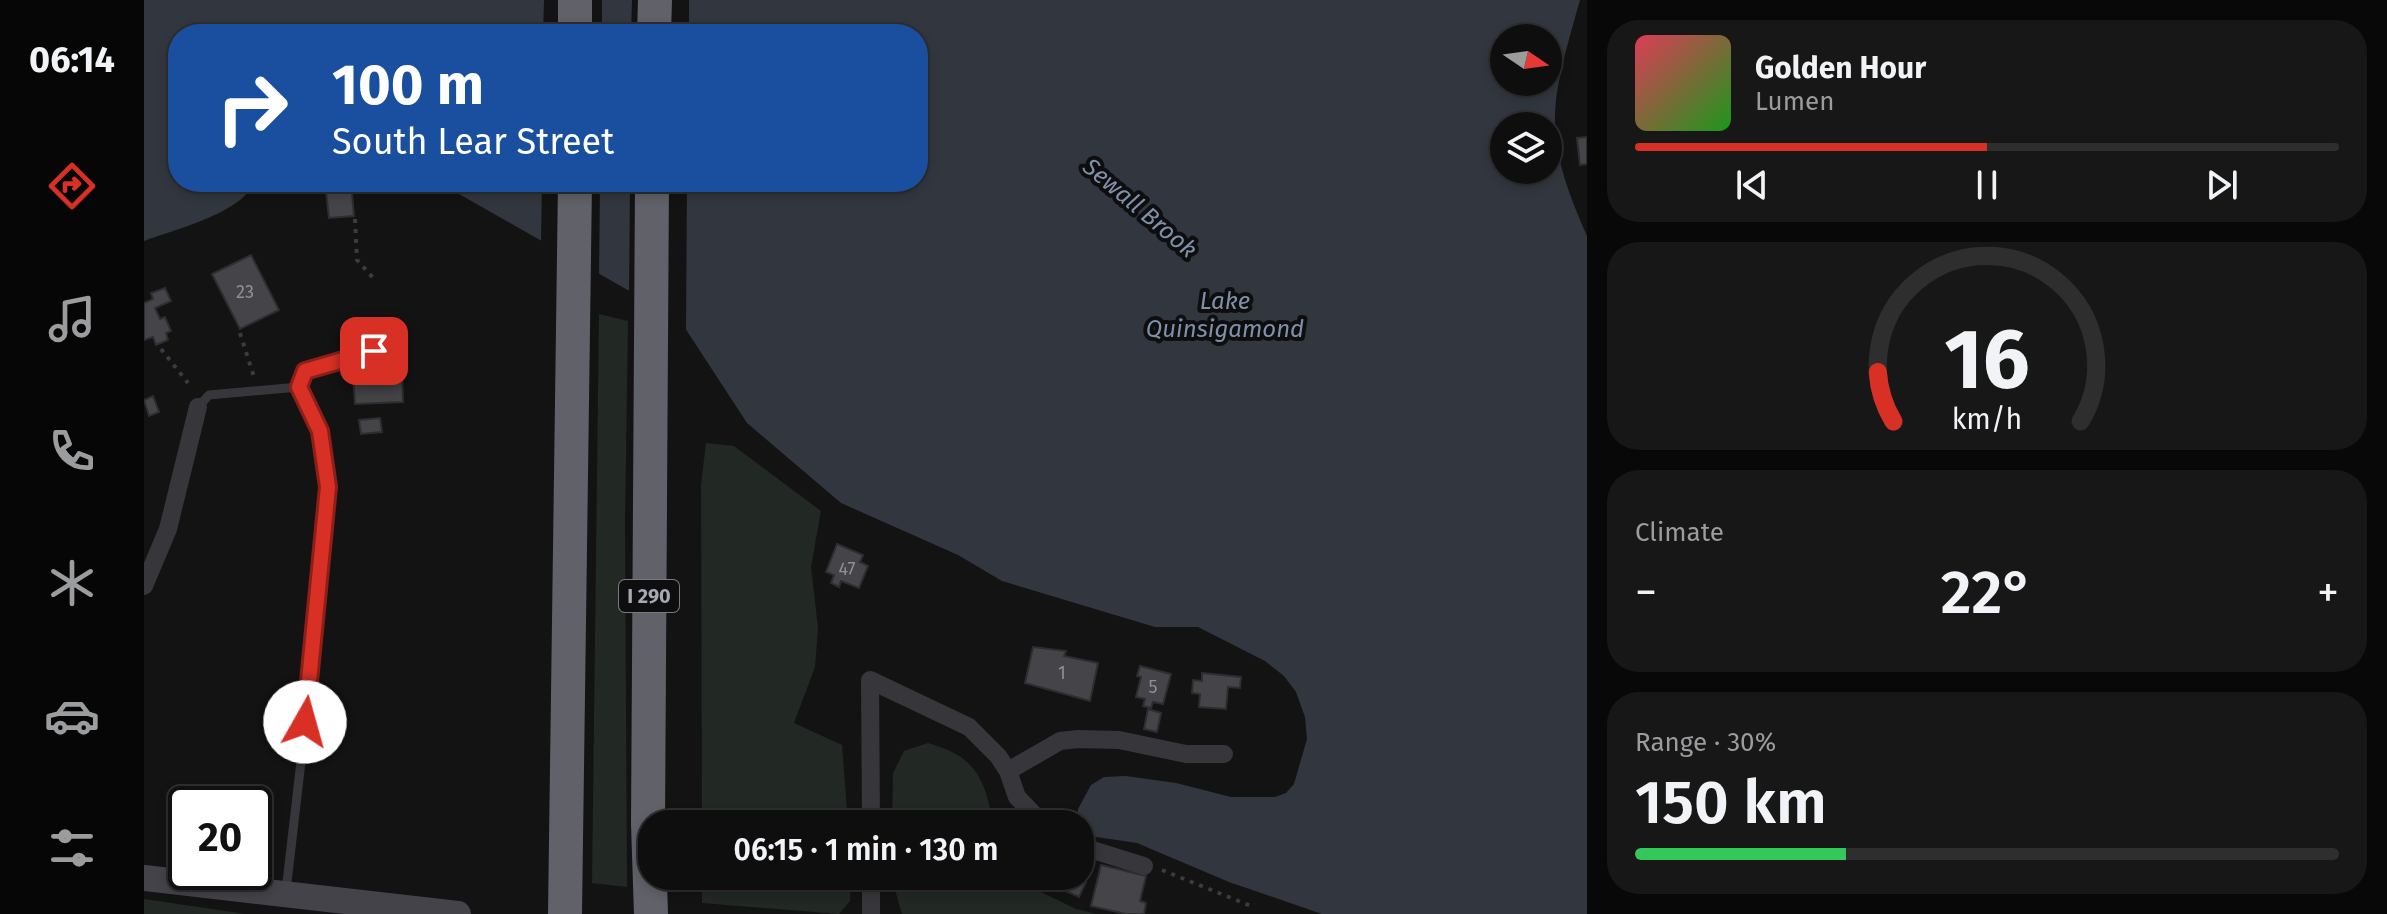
<!DOCTYPE html>
<html lang="en">
<head>
<meta charset="utf-8">
<style>
  body { margin:0; font-family:"Fira Sans",sans-serif; background:#171718; color:#f1f3f6; height:100vh; display:flex; flex-direction:column; font-size:30px; white-space:nowrap }
  * { box-sizing:border-box; margin:0 }
  p { font-size:26px; color:#9b9c9e }
  .icon { flex:none; width:44px; height:44px; fill:none; stroke:currentColor; stroke-width:2; stroke-linecap:round; stroke-linejoin:round }
  .map { position:relative; flex:1; overflow:hidden }
  .drawer { display:flex; flex-direction:column; gap:20px; padding:20px; background:#080808; width:800px }
  .drawer>* { flex:none }
  .guide { position:absolute; left:24px; top:24px; width:760px; height:168px; border-radius:32px; box-shadow:0 4px 12px #0003,0 0 0 2px #2e2e2f; background:#1a4fa0; color:#fff; overflow:hidden }
  .needle { width:52px; rotate:103deg }
  .controls { position:absolute; left:1346px; top:24px; display:grid; gap:16px }
  .controls a { display:grid; place-items:center; width:72px; height:72px; border-radius:50%; background:#0e0e0f; box-shadow:0 4px 12px #0003,0 0 0 2px #2e2e2f; font-size:40px }
  .speed { position:absolute; left:24px; top:786px; display:flex; gap:16px; font-size:40px; font-weight:700; text-align:center }
  .speed>* { display:grid; place-content:center; width:104px; height:104px; border-radius:50%; background:#0e0e0f; box-shadow:0 4px 12px #0003,0 0 0 2px #2e2e2f; line-height:1 }
  .speed .limit { border:4px solid #111; border-radius:12px; background:#fff; color:#111 }
  .pin { position:absolute; display:grid; place-items:center; width:68px; height:68px; color:#fff; margin:-34px; border-radius:16px; box-shadow:0 4px 12px #0006 }
  .me { position:absolute; width:88px; margin:-44px; rotate:7deg; stroke-linejoin:round; filter:drop-shadow(0 0 6px #0008) }
  .turn { display:flex; align-items:center; gap:28px; height:168px; padding:0 32px; font-size:36px }
  .turn .icon { width:104px; height:104px; stroke-width:2.5 }
  .turn b { display:block; font-size:56px; line-height:68px }
  .big { font-size:60px; font-weight:600; line-height:1.1 }
  .drawer .tile { flex:1; display:flex; flex-direction:column; justify-content:center; gap:12px; min-width:0; padding:0 28px; border-radius:32px; background:#171718 }
  .drawer .dial { align-items:center; gap:0 }
  .dial svg { height:208px; overflow:visible; fill:none; stroke:#2e2e2f; stroke-width:7; stroke-linecap:round; text-anchor:middle }
  .dial text { fill:#f1f3f6; stroke:none }
  .song { display:flex; align-items:center; gap:24px }
  .cover { width:96px; height:96px; border-radius:12px; background:linear-gradient(135deg,hsl(350 70% 55%),hsl(120 70% 35%)) }
  .played { height:8px; border-radius:4px; background:linear-gradient(90deg,#d93025 50%,#2e2e2f 50%) }
  .keys { display:flex; justify-content:space-around; direction:ltr }
  .heat { display:flex; justify-content:space-between; align-items:center; font-size:44px; direction:ltr }
  .charge { height:12px; border-radius:6px; background:linear-gradient(90deg,#34c759 30%,#2e2e2f 0) }
  .trip { position:absolute; left:494px; top:810px; width:456px; height:80px; border-radius:32px; background:#0e0e0f; box-shadow:0 4px 12px #0003,0 0 0 2px #2e2e2f; font-weight:600; line-height:80px; text-align:center }
  main { display:flex; flex:1; min-height:0 }
  .dock { display:flex; flex-direction:column; width:144px; justify-content:space-around; align-items:center; background:#060606; color:#9b9c9e }
  .dock .icon { width:56px; height:56px }
  .dock .active { color:#d93025 }
  .dock b { font-size:36px; color:#f1f3f6 }
  .map>svg:first-child { display:block }
  .green { fill:#222924 }
  .water { fill:#32373f; fill-rule:evenodd }
  .pier { fill:#131314 }
  .building { fill:#454549; stroke:#2e2d30; stroke-width:2 }
  .lines { fill:none; stroke-linecap:round; stroke-linejoin:round }
  .path { stroke:#3b3b40; stroke-width:4; stroke-dasharray:4 6; stroke-linecap:butt }
  .lane { stroke:#37373b; stroke-width:9 }
  .street { stroke:#37373b; stroke-width:18 }
  .secondary { stroke:#434349; stroke-width:26 }
  .highway { stroke:#616269; stroke-width:34 }
  .route-casing { stroke:#8d1f18; stroke-width:20 }
  .route { stroke:#d93025; stroke-width:14 }
  .labels { text-anchor:middle; dominant-baseline:central; stroke-width:8; stroke-linejoin:round; paint-order:stroke }
  .number-label { font-size:18px; fill:#8e8f98 }
  .shield { fill:#0e0e0f; stroke:#787a82; stroke-width:2 }
  .shield-label { font-size:20px; font-weight:bold; fill:#a6a8b3 }
  .water-label { font-size:24px; font-style:italic; fill:#8190aa; stroke:#0e0e0f }
</style>
</head>
<body>
<main>
<nav class="dock">
<b>06:14</b>
<svg class="icon active" aria-label="directions" viewBox="0 0 24 24"><path d="M12 3l9 9-9 9-9-9zM9 14v-3h6M13 9l2 2-2 2"/></svg>
<svg class="icon" aria-label="music" viewBox="0 0 24 24"><path d="M9 18V5l10-2v13"/><circle cx="6" cy="18" r="3"/><circle cx="16" cy="16" r="3"/></svg>
<svg class="icon" aria-label="phone" viewBox="0 0 24 24"><path d="M5 4h4l2 5-3 2q2 4 5 5l2-3 5 2v4C11 20 4 13 5 4z"/></svg>
<svg class="icon" aria-label="climate" viewBox="0 0 24 24"><path d="M12 3v18M4 7l16 10M4 17L20 7"/></svg>
<svg class="icon" aria-label="car" viewBox="0 0 24 24"><path d="M5 17H2v-5l4-1 3-4h7l3 4 3 1v5h-3M9 17h6M6 11h13"/><circle cx="7" cy="17" r="2"/><circle cx="17" cy="17" r="2"/></svg>
<svg class="icon" aria-label="filters" viewBox="0 0 24 24"><path d="M4 7h16M4 17h16"/><circle cx="9" cy="7" r="2"/><circle cx="15" cy="17" r="2"/></svg>
</nav>
<div class="map">
<svg width="1443" height="914" viewBox="0 0 1443 914">
  <rect width="100%" height="100%" fill="#131314"/>
  <!-- green -->
  <g class="green">
    <path d="M455,314l29,7 -3,200 2,366 -35,-4z"/>
    <path d="M562,443l28,3 87,65 -10,56 7,61 -3,39 -21,56 48,22 6,79h-146l-1,-339z"/>
    <path d="M784,743c47,13 57,35 65,81h-101l1,-51 11,-22z"/>
    <path d="M558,876h149l-1,25 -11,13 -137,-11z"/>
    <path d="M747,876h117l68,33 21,5h-195z"/>
    <path d="M0,899l102,15h-102z"/>
  </g>
  <!-- water -->
  <path class="water" d="M0,0h1436c-30,106 -39,132 7,236v678h-265l-93,-32 -92,-39 -54,-8 -5,-11v-15l13,-24 13,-8 22,-1 50,7 55,14h44l11,-4 8,-9 13,-45 -2,-22 -9,-25 -12,-16 -19,-15 -67,-34h-43l-153,-46 -44,-26 -117,-52 -94,-80 -62,-95 -31,-23 -216,-123h480v-148h-740v148h76c-11,31 -81,48 -110,59zM1360,38h44v44h-44zM1360,126h44v44h-44z"/>
  <!-- pier -->
  <g class="pier">
    <path d="M400,0h58v34h-59z"/>
    <path d="M488,0h57v34h-58z"/>
    <path d="M398,182h58l-1,95 -58,-34z"/>
    <path d="M486,182h57l-1,154 -57,-41z"/>
  </g>
  <!-- building -->
  <g class="building">
    <path d="M1443,137v27l-7,1 -3,-27z"/>
    <path d="M181,182h26l3,34 -25,2z"/>
    <path d="M107,255l28,55 -39,19 -28,-55z"/>
    <path d="M21,288l6,13 -16,7 5,11 5,-2 6,14 -5,2 2,7 -12,5 -3,-8 -9,3v-37l9,-4 -2,-6z"/>
    <path d="M258,374l1,28 -48,2 -2,-28z"/>
    <path d="M9,396l6,16 -10,4 -5,-16z"/>
    <path d="M236,418l2,14 -21,2 -2,-14z"/>
    <path d="M693,544l26,11 -3,7 8,4 -9,22 -18,-7 -2,6 -8,-4 3,-8 -8,-3z"/>
    <path d="M889,647l33,4 -2,5 34,7 -8,38 -65,-18z"/>
    <path d="M996,666l31,8 -8,30 -10,-2 -2,6 -8,-2 2,-7 -9,-2 5,-20 -4,-1z"/>
    <path d="M1058,673l39,4 -1,11 -12,-1 -2,22 -27,-2 1,-13 -8,-1 1,-13 9,1z"/>
    <path d="M1004,709l13,4 -4,19 -13,-3z"/>
    <path d="M957,865l45,11 -6,25 6,2 -2,11h-18l-35,-8z"/>
    <path d="M918,876h17l7,6 -7,15 -20,-9z"/>
  </g>
  <g class="lines">
    <!-- path -->
    <g class="path">
      <path d="M211,219l2,41 18,20"/>
      <path d="M96,333l14,44"/>
      <path d="M17,349l27,34"/>
      <path d="M1018,870l89,36"/>
    </g>
    <!-- lane -->
    <g class="lane">
      <path d="M54,407l11,-12 90,-8"/>
      <path d="M142,891l33,-285 9,-119 -8,-56 -21,-44 6,-16 69,-20"/>
    </g>
    <!-- street -->
    <g class="street">
      <path d="M0,586l24,-57 30,-122"/>
      <path d="M864,771l52,-30 18,-2 41,1 67,14h38"/>
      <path d="M727,824l-1,-144 99,47 29,29 10,15 9,26 26,27"/>
      <path d="M936,846l64,20"/>
      <path d="M727,914v-38"/>
    </g>
    <!-- secondary -->
    <path class="secondary" d="M0,878l314,36"/>
    <!-- highway -->
    <g class="highway">
      <path d="M431,34v-34"/>
      <path d="M510,34l1,-34"/>
      <path d="M421,914l10,-732"/>
      <path d="M507,914l-3,-90 4,-642"/>
    </g>
  </g>
  <g class="lines">
    <defs>
      <path id="route" d="M161,722l23,-235 -8,-56 -21,-44 6,-16 69,-20"/>
    </defs>
    <!-- route casing -->
    <use href="#route" class="route-casing"/>
    <!-- route -->
    <use href="#route" class="route"/>
  </g>
  <g class="labels">
    <!-- number labels -->
    <g class="number-label">
      <text x="101" y="292">23</text>
      <text x="703" y="569">47</text>
      <text x="918" y="673">1</text>
      <text x="1009" y="687">5</text>
    </g>
    <!-- shield labels -->
    <rect class="shield" x="475" y="580" width="60" height="32" rx="6"/>
    <g class="shield-label">
      <text x="505" y="596">I 290</text>
    </g>
    <!-- water labels -->
    <g class="water-label">
      <text transform="translate(996 208) rotate(40)">Sewall Brook</text>
      <text x="1081" y="301">Lake<tspan x="1081" dy="28">Quinsigamond</tspan></text>
    </g>
  </g>
</svg>
<div class="controls">
<a><svg class="needle" viewBox="-14 -14 28 28"><path d="M0-13l5 13h-10z" fill="#e53935"/><path d="M0 13l5-13h-10z" fill="#9b9c9e"/></svg></a>
<a><svg class="icon" aria-label="layers" viewBox="0 0 24 24"><path d="M12 4l9 5-9 5-9-5zM3 14l9 5 9-5"/></svg></a>
</div>
<div class="speed"><div class="limit">20</div></div>
<div class="pin" style="left:230px;top:351px;background:#d93025"><svg class="icon" aria-label="arrive" viewBox="0 0 24 24"><path d="M6 21V4h12l-3 4 3 4H6"/></svg></div>
<svg class="me" style="left:161px;top:722px" viewBox="-20 -20 40 40"><circle r="19" fill="#fff"/><path d="M0-13L10 11 0 6-10 11z" fill="#d93025"/></svg>
<div class="trip">06:15 · 1 min · 130 m</div>
<div class="guide">
<div class="turn"><svg class="icon" aria-label="right" viewBox="0 0 24 24"><path d="M7 20v-9h11M14 6l5 5-5 5"/></svg><div><b>100 m</b>South Lear Street</div></div>
</div>
</div>
<section class="drawer">
<div class="tile">
<div class="song"><i class="cover"></i><div><b>Golden Hour</b><p>Lumen</p></div></div>
<div class="played"></div>
<div class="keys"><svg class="icon" aria-label="previous" viewBox="0 0 24 24"><path d="M18 5L8 12l10 7zM5 5v14"/></svg><svg class="icon" aria-label="pause" viewBox="0 0 24 24"><path d="M8 5v14M16 5v14"/></svg><svg class="icon" aria-label="next" viewBox="0 0 24 24"><path d="M6 5l10 7-10 7zM19 5v14"/></svg></div>
</div>
<div class="tile dial"><svg viewBox="0 0 100 80">
<path d="M14 69A42 42 0 1 1 86 69"/>
<path d="M14 69A42 42 0 0 1 8 50" stroke="#d93025"/>
<text x="50" y="56" font-size="32" font-weight="700">16</text>
<text x="50" y="72" font-size="11">km/h</text>
</svg></div>
<div class="tile"><p>Climate</p>
<div class="heat"><a>−</a><b class="big">22°</b><a>+</a></div>
</div>
<div class="tile"><p>Range · 30%</p><b class="big">150 km</b><div class="charge"></div></div>
</section>
</main>
</body>
</html>
